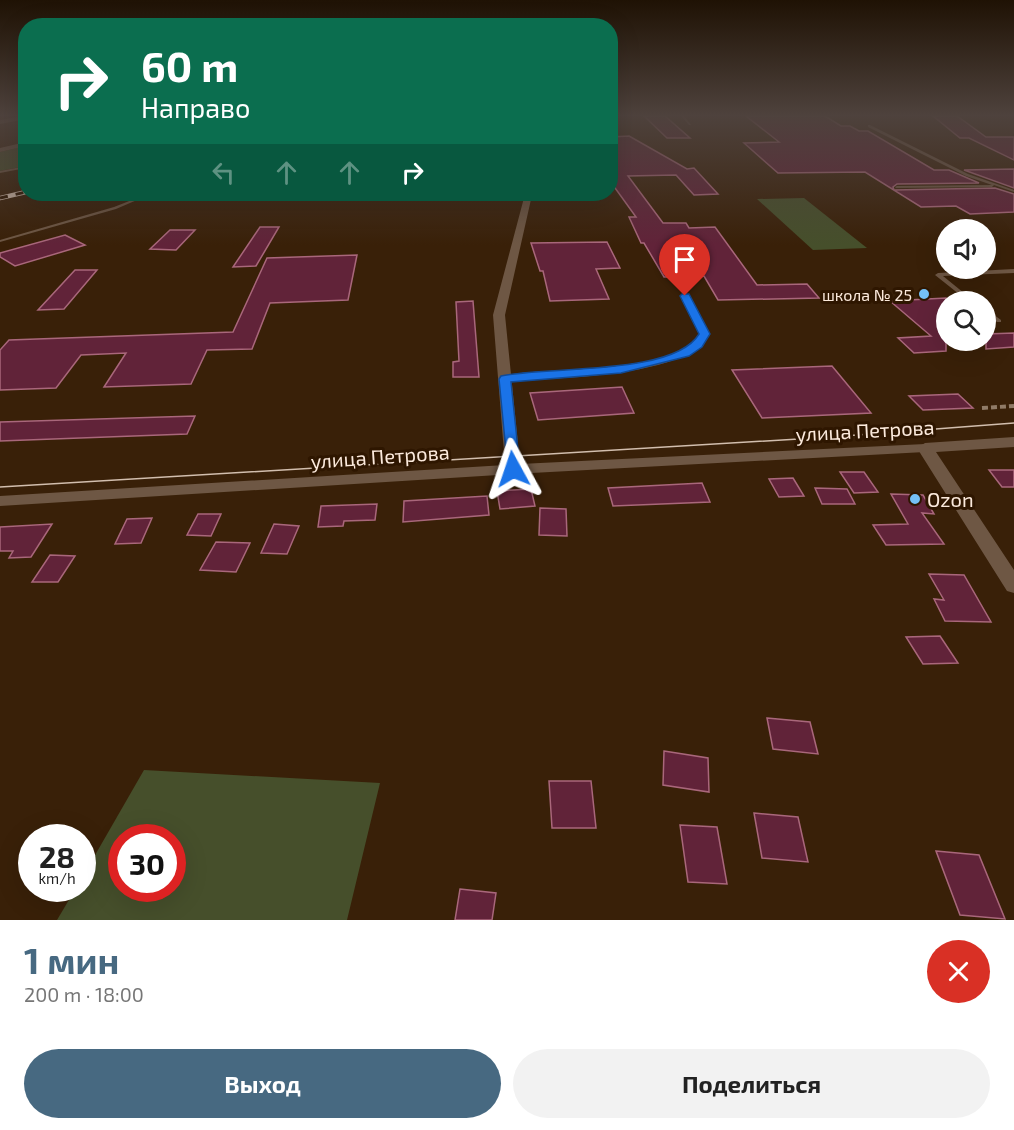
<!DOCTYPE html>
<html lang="ru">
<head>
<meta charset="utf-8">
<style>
	:root { --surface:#fff; --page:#f2f2f2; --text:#222; --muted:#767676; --accent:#476981 }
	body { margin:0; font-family:"Exo 2",sans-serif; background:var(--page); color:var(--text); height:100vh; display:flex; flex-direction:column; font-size:22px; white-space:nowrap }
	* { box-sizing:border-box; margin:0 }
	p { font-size:20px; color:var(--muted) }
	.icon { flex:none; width:33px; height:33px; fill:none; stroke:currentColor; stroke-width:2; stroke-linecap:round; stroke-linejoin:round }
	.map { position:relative; height:920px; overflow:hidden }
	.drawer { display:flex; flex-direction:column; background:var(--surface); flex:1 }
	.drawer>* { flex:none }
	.guide { position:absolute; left:18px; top:18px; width:600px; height:183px; border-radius:24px; box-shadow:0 6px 24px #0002; background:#0b6e4f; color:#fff; overflow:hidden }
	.fabs { position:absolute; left:936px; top:219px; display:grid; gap:12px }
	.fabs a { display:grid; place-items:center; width:60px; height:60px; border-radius:50%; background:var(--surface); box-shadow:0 6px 24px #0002; font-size:30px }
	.speed { position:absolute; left:18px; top:824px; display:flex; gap:12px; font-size:30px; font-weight:700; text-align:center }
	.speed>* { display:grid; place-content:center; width:78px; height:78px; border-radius:50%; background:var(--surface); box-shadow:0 6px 24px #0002; line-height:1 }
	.speed small { font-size:15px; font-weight:400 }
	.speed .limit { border:9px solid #d22; background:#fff; color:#111 }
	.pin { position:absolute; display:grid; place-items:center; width:51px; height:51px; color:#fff; margin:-62px -26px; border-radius:50% 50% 50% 0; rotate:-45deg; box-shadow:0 0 6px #0007 }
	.pin .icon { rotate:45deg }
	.me { position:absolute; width:66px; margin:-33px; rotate:355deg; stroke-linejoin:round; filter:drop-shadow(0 0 4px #0008) }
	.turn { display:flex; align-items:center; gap:21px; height:126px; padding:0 24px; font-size:27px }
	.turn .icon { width:78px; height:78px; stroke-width:2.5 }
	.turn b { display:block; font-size:42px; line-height:51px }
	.lanes { display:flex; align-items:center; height:57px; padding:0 24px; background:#0003; justify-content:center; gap:30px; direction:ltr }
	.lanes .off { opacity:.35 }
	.round { display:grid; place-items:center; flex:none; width:63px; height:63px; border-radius:32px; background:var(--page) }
	.head { display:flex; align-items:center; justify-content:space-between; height:102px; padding:0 24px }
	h1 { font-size:36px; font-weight:700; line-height:45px; color:var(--accent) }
	.action { display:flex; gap:12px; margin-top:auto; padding:12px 24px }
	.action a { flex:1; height:69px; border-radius:36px; background:var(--accent); color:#fff; font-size:24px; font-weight:700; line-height:69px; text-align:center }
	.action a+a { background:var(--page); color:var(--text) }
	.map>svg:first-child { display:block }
	.green { fill:#464f2b; fill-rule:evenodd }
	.building { fill:#612339; stroke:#a9677b; stroke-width:1.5 }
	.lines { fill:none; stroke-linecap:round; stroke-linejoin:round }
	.path { stroke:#907b67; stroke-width:4; stroke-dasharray:6 3; stroke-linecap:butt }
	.service { fill:#6e5744; fill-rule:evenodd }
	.minor { fill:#6e5744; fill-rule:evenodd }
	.tertiary { fill:#6e5744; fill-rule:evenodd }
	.tram { stroke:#d2beae; stroke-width:1.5 }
	.rail-casing { stroke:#d2beae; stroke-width:4.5 }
	.rail { stroke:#2e1600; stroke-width:3; stroke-dasharray:8; stroke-linecap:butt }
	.route { fill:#1a73e8; stroke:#114b97; stroke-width:1.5 }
	.poi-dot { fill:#74c0f6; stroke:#2e1600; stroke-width:2 }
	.labels { text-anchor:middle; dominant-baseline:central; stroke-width:6; stroke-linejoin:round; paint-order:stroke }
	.far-poi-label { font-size:16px; fill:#fceadc; stroke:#2e1600; text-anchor:end }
	.street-label { font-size:20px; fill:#fceadc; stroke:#2e1600 }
	.poi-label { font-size:20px; fill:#fceadc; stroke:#2e1600; text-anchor:start }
</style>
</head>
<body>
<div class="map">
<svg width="1014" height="920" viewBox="0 0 1014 920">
	<rect width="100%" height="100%" fill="#392008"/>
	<!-- green -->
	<g class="green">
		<polygon points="25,146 25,166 0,171 0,152"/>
		<polygon points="804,198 867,248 813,250 757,199"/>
		<path d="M144 770 380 783 347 920H57L76 888H82L83 876ZM122 837H172V888H122Z"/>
	</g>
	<!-- building -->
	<g class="building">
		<polygon points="644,116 665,116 690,138 667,138"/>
		<polygon points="746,116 825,116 841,126 850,126 859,131 868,131 934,170 949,170 979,183 897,184 893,187 894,190 995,188 1014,194 1014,212 970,214 956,206 921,207 865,172 778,173 744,143 779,142"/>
		<polygon points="933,116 957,116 986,137 1014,137 1014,160 969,138 960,138"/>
		<polygon points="629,136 687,169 694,168 718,194 694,195 676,175 628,176 663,223 686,223 689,228 715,227 757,285 807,284 819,298 718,300 704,276 664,277 644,243 641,243 629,217 636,217 610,181 610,137"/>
		<polygon points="1014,169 1014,188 964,170"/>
		<polygon points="260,227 279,227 256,266 233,267"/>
		<polygon points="170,230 195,230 176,250 150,249"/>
		<polygon points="65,235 85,245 15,266 0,257 0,253"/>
		<polygon points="607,242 620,268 596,269 609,299 550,301 543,271 540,271 531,243"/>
		<polygon points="357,255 348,300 270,303 252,349 207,350 191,384 104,387 126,353 81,355 56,388 0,390 0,350 9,340 233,332 267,258"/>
		<polygon points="75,270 97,270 64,309 38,310"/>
		<polygon points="946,298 946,351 914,353 898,338 931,336 890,301"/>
		<polygon points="473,301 479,377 453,377 453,362 459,361 456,302"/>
		<polygon points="1014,333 1014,347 986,349 986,334"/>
		<polygon points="832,366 871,413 762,418 732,370"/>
		<polygon points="622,387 634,413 538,420 530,393"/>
		<polygon points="958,394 973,408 923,410 909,396"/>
		<polygon points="195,416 187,434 0,441 0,422"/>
		<polygon points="989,470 1014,470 1014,487 1002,487"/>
		<polygon points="840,472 864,472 878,492 854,493"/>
		<polygon points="793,478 804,496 779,497 769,479"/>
		<polygon points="702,483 710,502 613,506 608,488"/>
		<polygon points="815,488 847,489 855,504 822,504"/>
		<polygon points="531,489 535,506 500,509 497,491"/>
		<polygon points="891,494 923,495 934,514 922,513 944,544 886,545 873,525 908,524"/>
		<polygon points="487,496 489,515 403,522 404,501"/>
		<polygon points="377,504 375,520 344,521 343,526 318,527 321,506"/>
		<polygon points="540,508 566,509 567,536 539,535"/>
		<polygon points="198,514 221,514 211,536 187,535"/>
		<polygon points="152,518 141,543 115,544 127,519"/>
		<polygon points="52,524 31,557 9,558 13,551 0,551 0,527"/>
		<polygon points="274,524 299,526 287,554 261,553"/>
		<polygon points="216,542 250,543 236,572 200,570"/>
		<polygon points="50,555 75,556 58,582 32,582"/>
		<polygon points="929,574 964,575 991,622 945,621 934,599 944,600"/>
		<polygon points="940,636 958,663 923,664 906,637"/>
		<polygon points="767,718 810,722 818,754 773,749"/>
		<polygon points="664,751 708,758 709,792 663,785"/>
		<polygon points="549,781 591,781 596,828 552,828"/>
		<polygon points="754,813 798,817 808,862 762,858"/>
		<polygon points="680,825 717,827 727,884 688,882"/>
		<polygon points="936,851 979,855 1005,919 960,915"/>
		<polygon points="460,889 496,893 492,920 455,920"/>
	</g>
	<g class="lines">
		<!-- path -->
		<polyline class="path" points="982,408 1014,406"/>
		<!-- service -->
		<g class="service">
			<polygon points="681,116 684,116 691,125 689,125"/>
			<polygon points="868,125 870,125 968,174 1014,190 1014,192 994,185 992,187 896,188 895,187 897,186 992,185 966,176 868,127"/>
			<polygon points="26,166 26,168 0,173 0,171"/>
			<polygon points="147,194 151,194 116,209 0,242 0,240 114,207"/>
			<polygon points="1014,269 1014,273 943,276 975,302 969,302 935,275 938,273"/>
			<path d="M685 294 688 296 708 334C704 341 699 347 693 351 682 358 669 362 658 365 608 378 556 378 505 381L502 379 505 377C557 374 641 376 686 350 693 346 698 340 702 334L682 296Z"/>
			<polygon points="986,309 1001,320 1001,322 997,322 986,313"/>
		</g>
		<!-- minor -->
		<g class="minor">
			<polygon points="22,116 26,116 26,119 0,124 0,120"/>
			<polygon points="26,142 26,146 0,152 0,148"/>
			<polygon points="525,194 532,195 505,315 520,464 925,444 932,448 925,452 513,474 0,506 0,496 505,465 493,315"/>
		</g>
		<!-- tertiary -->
		<polygon class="tertiary" points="1014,437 1014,447 936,452 1014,570 1014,593 1007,591 917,448 925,443"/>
		<!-- tram -->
		<polyline class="tram" points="0,487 831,437 1014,423"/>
		<!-- rail casing -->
		<g class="rail-casing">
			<polyline id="rail" points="0,198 26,192"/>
		</g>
		<!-- rail -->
		<use href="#rail" class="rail"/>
	</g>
	<!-- sky -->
	<linearGradient id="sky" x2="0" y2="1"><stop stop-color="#1f1204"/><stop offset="0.47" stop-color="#4e423d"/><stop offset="1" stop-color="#4e423d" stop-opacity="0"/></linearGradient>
	<rect width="1014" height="245" fill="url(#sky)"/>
	<!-- route -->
	<path class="route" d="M682 294H689L710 334 702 347 689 356 621 373 511 382 520 469 513 473 508 472 499 379 501 376C546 366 674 376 699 334L680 296Z"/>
	<!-- markers -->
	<g class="poi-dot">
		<circle cx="924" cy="294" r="6"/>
		<circle cx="915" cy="499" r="6"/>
	</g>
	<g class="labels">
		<!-- far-poi labels -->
		<g class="far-poi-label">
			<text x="912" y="294">школа № 25</text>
		</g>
		<!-- street labels -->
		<g class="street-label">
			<text transform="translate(865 430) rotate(-3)">улица Петрова</text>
			<text transform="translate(380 456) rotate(-4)">улица Петрова</text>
		</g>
		<!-- poi labels -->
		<g class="poi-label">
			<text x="927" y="499">Ozon</text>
		</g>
	</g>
</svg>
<div class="fabs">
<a><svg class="icon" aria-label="sound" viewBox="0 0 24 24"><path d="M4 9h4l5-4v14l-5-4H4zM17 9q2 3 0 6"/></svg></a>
<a><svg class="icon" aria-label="search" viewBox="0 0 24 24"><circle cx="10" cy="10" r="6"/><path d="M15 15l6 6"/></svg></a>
</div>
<div class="speed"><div>28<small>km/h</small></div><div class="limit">30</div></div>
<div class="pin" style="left:685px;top:296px;background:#d93025"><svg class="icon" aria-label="arrive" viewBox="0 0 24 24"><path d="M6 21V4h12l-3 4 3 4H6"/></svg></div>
<svg class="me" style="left:513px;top:469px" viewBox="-20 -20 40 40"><path d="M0-17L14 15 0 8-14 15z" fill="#1a73e8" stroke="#fff" stroke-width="4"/></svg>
<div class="guide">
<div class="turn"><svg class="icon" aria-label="right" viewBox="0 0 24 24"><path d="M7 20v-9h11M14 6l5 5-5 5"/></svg><div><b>60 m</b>Направо</div></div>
<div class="lanes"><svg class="icon off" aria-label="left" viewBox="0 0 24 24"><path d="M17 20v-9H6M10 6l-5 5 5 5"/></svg><svg class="icon off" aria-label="ahead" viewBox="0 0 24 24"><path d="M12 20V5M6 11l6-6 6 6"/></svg><svg class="icon off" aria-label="ahead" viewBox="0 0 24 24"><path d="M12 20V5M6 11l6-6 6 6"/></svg><svg class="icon" aria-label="right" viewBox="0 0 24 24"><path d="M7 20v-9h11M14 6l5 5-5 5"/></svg></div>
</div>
</div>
<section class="drawer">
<div class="head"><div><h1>1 мин</h1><p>200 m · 18:00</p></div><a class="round" style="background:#d93025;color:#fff"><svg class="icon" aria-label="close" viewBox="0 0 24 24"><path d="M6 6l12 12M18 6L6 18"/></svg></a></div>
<div class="action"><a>Выход</a><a>Поделиться</a></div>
</section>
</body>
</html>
